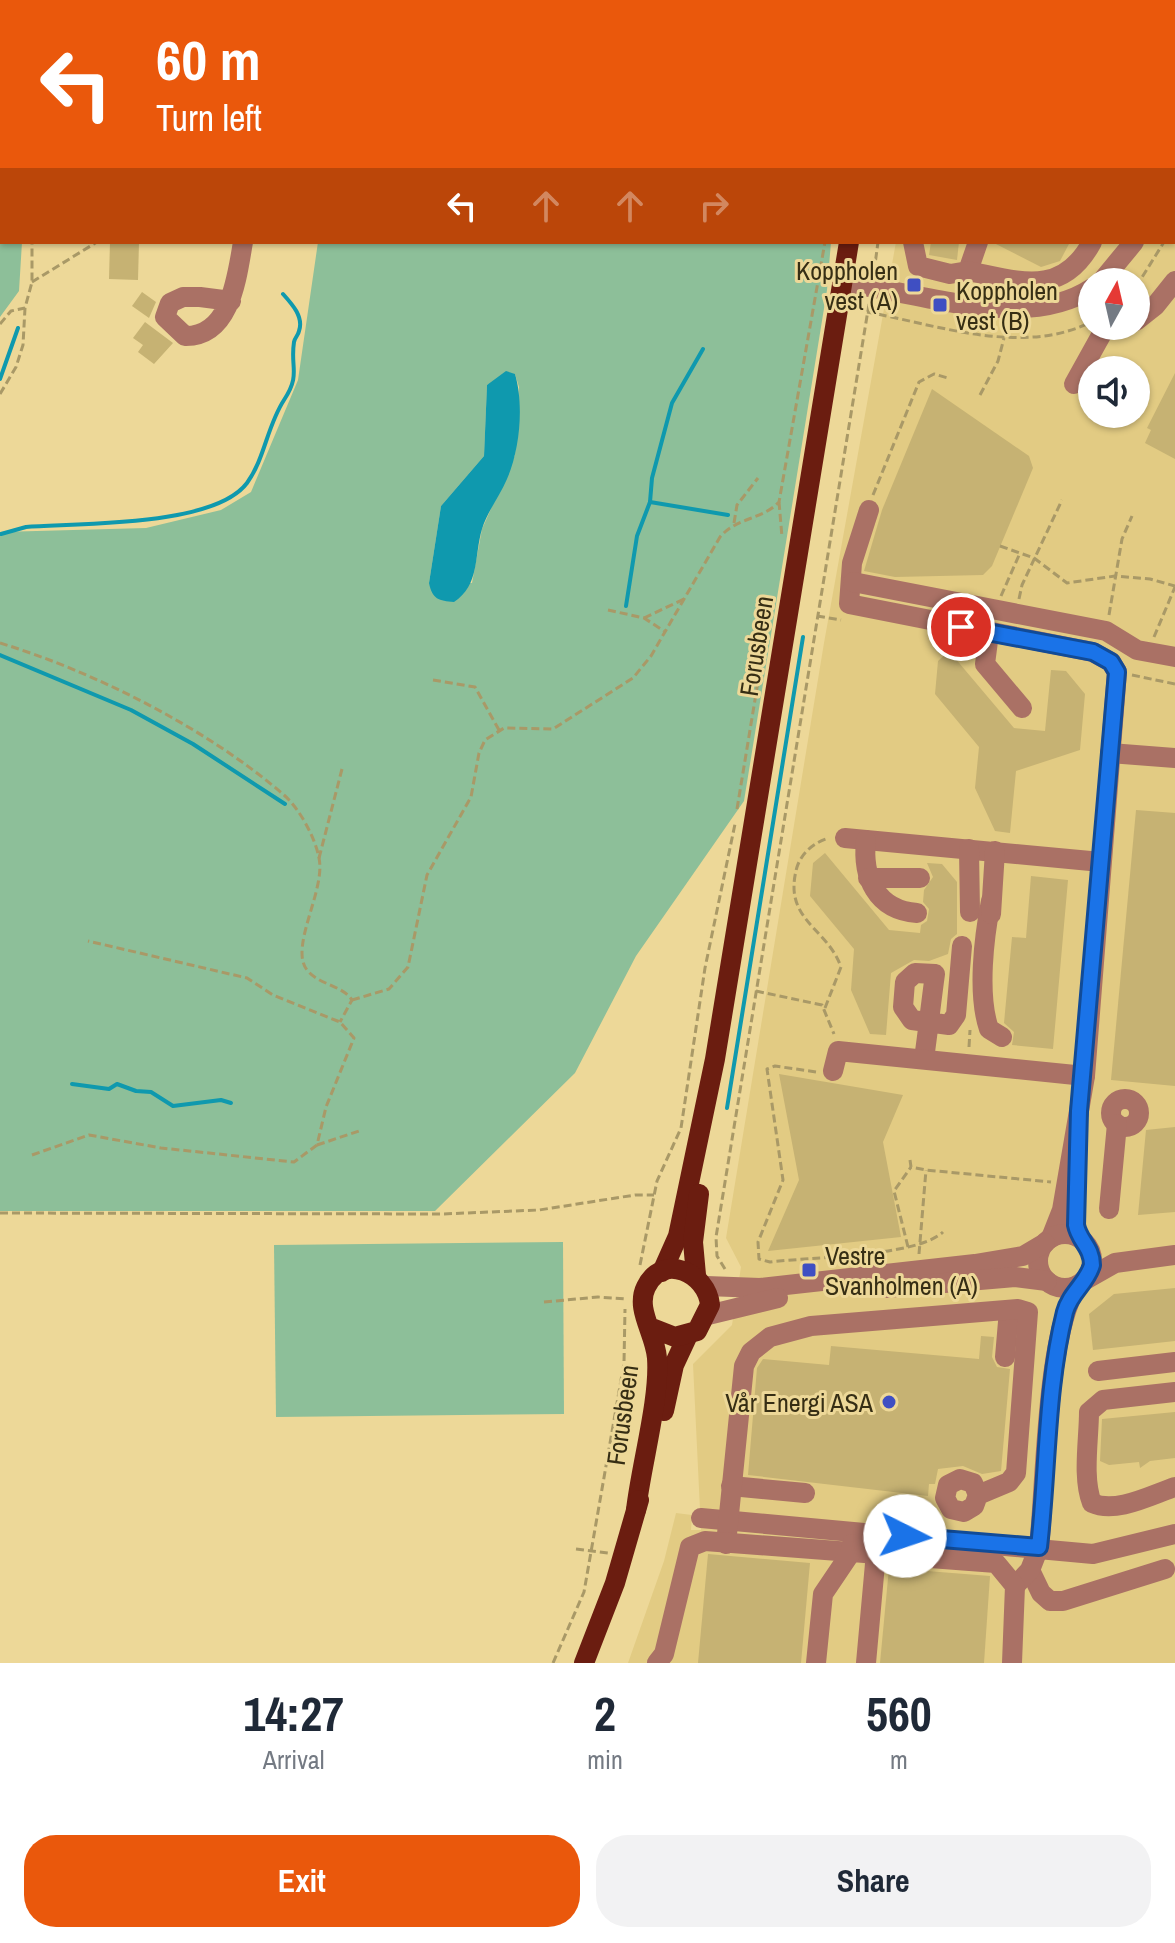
<!DOCTYPE html>
<html lang="en">
<head>
<meta charset="utf-8">
<style>
	:root { --surface:#fff; --page:#f2f2f3; --text:#1f2937; --muted:#747a83; --accent:#ea580c }
	body { margin:0; font-family:"Archivo Narrow",sans-serif; background:var(--page); color:var(--text); height:100vh; display:flex; flex-direction:column; font-size:30px; white-space:nowrap }
	* { box-sizing:border-box; margin:0 }
	p { font-size:26px; color:var(--muted) }
	.icon { flex:none; width:44px; height:44px; fill:none; stroke:currentColor; stroke-width:2; stroke-linecap:round; stroke-linejoin:round }
	.map { position:relative; height:1663px; overflow:hidden }
	.details { display:flex; flex-direction:column; background:var(--surface); flex:1 }
	.details>* { flex:none }
	.top-card { position:absolute; left:0px; top:0px; width:1176px; height:244px; box-shadow:0 2px 6px #0004; background:#ea580c; color:#fff; overflow:hidden }
	.needle { width:52px; rotate:8deg }
	.buttons { position:absolute; left:1078px; top:268px; display:grid; gap:16px }
	.buttons a { display:grid; place-items:center; width:72px; height:72px; border-radius:50%; background:var(--surface); box-shadow:0 2px 6px #0004; font-size:40px }
	.pin { position:absolute; display:grid; place-items:center; width:68px; height:68px; color:#fff; margin:-34px; border:4px solid #fff; border-radius:50%; box-shadow:0 2px 8px #0007 }
	.me { position:absolute; width:88px; margin:-44px; rotate:94deg; stroke-linejoin:round; filter:drop-shadow(0 0 6px #0008) }
	.turn { display:flex; align-items:center; gap:28px; height:168px; padding:0 24px; font-size:36px }
	.turn .icon { width:104px; height:104px; stroke-width:2.5 }
	.turn b { display:block; font-size:56px; line-height:68px }
	.lanes { display:flex; align-items:center; height:76px; padding:0 24px; background:#0003; justify-content:center; gap:40px; direction:ltr }
	.lanes .off { opacity:.35 }
	.eta { display:flex; justify-content:space-evenly; align-items:center; height:136px; text-align:center }
	.eta b { font-size:48px; font-weight:700; line-height:56px }
	.button { display:flex; gap:16px; margin-top:auto; padding:16px 24px }
	.button a { flex:1; height:92px; border-radius:32px; background:var(--accent); color:#fff; font-size:32px; font-weight:700; line-height:92px; text-align:center }
	.button a+a { background:var(--page); color:var(--text) }
	.map>svg:first-child { display:block }
	.built { fill:#e2cb83; fill-rule:evenodd }
	.green { fill:#8dbf99; fill-rule:evenodd }
	.water { fill:#0f99ae }
	.lines { fill:none; stroke-linecap:round; stroke-linejoin:round }
	.stream { stroke:#0f99ae; stroke-width:4 }
	.building { fill:#c6b273 }
	.path { stroke:#a99967; stroke-width:3; stroke-dasharray:8 4; stroke-linecap:butt }
	.minor { stroke:#aa7165; stroke-width:20 }
	.major { stroke:#6b1d10; stroke-width:20 }
	.route-casing { stroke:#114b97; stroke-width:20 }
	.route { stroke:#1a73e8; stroke-width:14 }
	.poi-dot { fill:#3f4fc2; stroke:#edd898; stroke-width:3 }
	.labels { text-anchor:middle; dominant-baseline:central; stroke-width:6; stroke-linejoin:round; paint-order:stroke }
	.poi-label { font-size:26px; fill:#362e14; stroke:#edd898; text-anchor:end }
	.street-label { font-size:26px; fill:#362e14; stroke:#edd898 }
</style>
</head>
<body>
<div class="map">
<svg width="1175" height="1663" viewBox="0 0 1175 1663">
	<rect width="100%" height="100%" fill="#edd898"/>
	<!-- built -->
	<path class="built" d="M938 0H1175V1663H628L664 1561 676 1513 692 1515 691 1530H701L693 1364 732 1325 741 1267 726 1238 824 643 896 242H1174V2ZM1092 282H1136V326H1092ZM1092 370H1136V414H1092Z"/>
	<!-- green -->
	<g class="green">
		<polygon points="464,0 794,0 795,2 474,2"/>
		<polygon points="0,193 2,242 22,242 19,291 0,317"/>
		<path d="M318 242H831L827 290 744 801 636 956 575 1073 435 1211H0V532L146 528 221 510 251 492 298 380ZM515 374 519 387 515 455 482 529 472 583H429L441 506 484 456 487 385Z"/>
		<polygon points="563,1242 564,1414 276,1417 274,1245"/>
	</g>
	<!-- water -->
	<path class="water" d="M506 371 515 374C524 404 520 450 507 479 500 496 487 512 482 529 474 556 480 585 454 602 439 601 432 599 429 583L441 506 484 456 487 385Z"/>
	<g class="lines">
		<!-- stream -->
		<g class="stream">
			<polyline points="488,2 489,0"/>
			<polyline points="0,379 18,328"/>
			<polyline points="650,502 728,515"/>
			<path d="M1 534 26 527C78 523 214 527 247 483 265 458 267 426 284 400 301 374 290 368 294 342 295 337 298 336 299 331 304 317 292 304 283 294"/>
			<polyline points="626,606 637,536 650,502 652,478 672,403 703,349"/>
			<polyline points="0,655 131,710 193,744 285,804"/>
			<polyline points="72,1084 109,1089 117,1084 136,1091 151,1092 173,1106 221,1100 231,1103"/>
			<polyline points="727,1108 803,637"/>
		</g>
	</g>
	<!-- building -->
	<g class="building">
		<polygon points="110,242 139,242 138,280 109,279"/>
		<polygon points="931,242 959,242 957,260 929,255"/>
		<polygon points="992,242 1070,242 1060,261 1041,267"/>
		<polygon points="142,292 156,302 149,318 132,306"/>
		<polygon points="145,322 173,343 154,364 138,352 143,345 133,338"/>
		<polygon points="1175,373 1175,459 1145,443 1151,430 1147,428"/>
		<polygon points="932,389 1029,456 1033,468 992,566 983,575 895,577 864,571 882,510"/>
		<polygon points="949,651 1014,728 1045,731 1051,670 1066,671 1085,694 1080,750 1016,771 1010,833 995,831 975,788 979,747 935,694 938,661"/>
		<polygon points="1136,810 1175,813 1175,1086 1111,1080"/>
		<polygon points="825,853 889,930 920,933 921,925 927,921 929,909 923,902 924,890 933,877 927,863 942,864 957,882 957,934 951,939 948,954 929,961 914,960 891,973 886,1035 870,1034 851,990 854,949 810,896 813,863"/>
		<polygon points="1031,876 1068,880 1053,1049 1012,1045 1014,1032 1004,1023 1012,937 1026,938"/>
		<polygon points="779,1074 903,1095 883,1142 901,1237 768,1251 799,1180"/>
		<polygon points="1175,1127 1175,1212 1138,1215 1146,1130"/>
		<polygon points="1175,1288 1175,1341 1093,1350 1089,1314 1114,1294"/>
		<polygon points="981,1336 994,1337 992,1357 997,1367 1010,1369 1001,1471 982,1474 963,1466 938,1469 935,1484 929,1484 928,1496 748,1475 757,1368 763,1359 829,1365 831,1346 979,1359"/>
		<polygon points="1175,1412 1175,1458 1150,1461 1140,1468 1139,1462 1109,1465 1100,1461 1102,1419"/>
		<polygon points="708,1554 810,1563 801,1663 698,1663"/>
		<polygon points="889,1568 990,1576 984,1663 880,1663"/>
	</g>
	<g class="lines">
		<!-- path -->
		<g class="path">
			<polyline points="664,0 666,2"/>
			<polyline points="155,2 155,0"/>
			<polyline points="350,2 351,0"/>
			<polyline points="779,2 780,0"/>
			<polyline points="917,2 918,0"/>
			<polyline points="1048,2 1049,0"/>
			<polyline points="1174,215 1175,212"/>
			<polyline points="874,272 878,242"/>
			<polyline points="32,282 97,242"/>
			<polyline points="1136,287 1164,242"/>
			<path d="M867 312C937 325 1019 355 1087 324"/>
			<polyline points="0,324 11,311 25,308"/>
			<polyline points="0,394 16,367 23,345 25,308 32,282 32,242"/>
			<polyline points="980,395 998,361 1004,338"/>
			<polyline points="873,495 919,382 934,374 948,378"/>
			<polyline points="779,502 782,537"/>
			<polyline points="734,523 737,505 758,478"/>
			<polyline points="1000,546 1034,558 1067,583 1115,576 1150,579 1175,586"/>
			<polyline points="1001,596 1020,553"/>
			<polyline points="1019,599 1022,585 1062,500"/>
			<polyline points="608,610 644,618 664,631"/>
			<polyline points="1109,615 1122,539 1132,516"/>
			<polyline points="817,616 841,620"/>
			<polyline points="644,618 684,599"/>
			<polyline points="1154,637 1175,587"/>
			<path d="M0 643C95 672 208 729 284 795 299 808 315 837 319 858 326 890 289 947 307 970 319 985 342 985 352 1000L340 1022"/>
			<polyline points="1132,675 1175,684"/>
			<polyline points="433,680 475,687 499,730"/>
			<polyline points="737,809 765,639"/>
			<polyline points="319,858 342,769"/>
			<polyline points="756,991 822,1005 834,1034"/>
			<path d="M352 1000 389 989 408 967 427 875 471 797 479 753 485 740 504 728 553 729 633 678 651 656 720 537C737 517 762 520 779 502L825 242"/>
			<path d="M825 1008 841 967C827 927 782 920 797 867 802 852 815 842 829 838"/>
			<polyline points="969,1047 970,1030"/>
			<path d="M816 1072 775 1066 767 1069 783 1180 758 1242 759 1259 770 1262C809 1257 916 1257 943 1232"/>
			<polyline points="317,1145 362,1130"/>
			<polyline points="32,1155 89,1135 161,1148 294,1162 317,1145 326,1107 354,1038 340,1022 273,995 247,978 88,941"/>
			<polyline points="910,1160 911,1167 926,1170 1051,1182"/>
			<polyline points="0,1213 441,1214 539,1210 635,1195 654,1195"/>
			<polyline points="908,1247 894,1191 911,1167"/>
			<polyline points="919,1254 926,1170"/>
			<polyline points="640,1265 657,1181 681,1128 705,968 735,824"/>
			<polyline points="725,1269 717,1256 716,1237 869,304"/>
			<polyline points="544,1302 598,1297 627,1299"/>
			<polyline points="576,1549 608,1553"/>
			<polyline points="553,1663 584,1592 624,1363 625,1309"/>
		</g>
		<!-- minor -->
		<g class="minor">
			<polyline points="60,0 67,2"/>
			<polyline points="1098,0 1109,2"/>
			<polyline points="1168,0 1168,2"/>
			<polyline points="853,2 855,0"/>
			<polyline points="946,2 947,0"/>
			<polyline points="1080,2 1080,0"/>
			<polyline points="1174,15 1175,15"/>
			<polyline points="1174,128 1175,125"/>
			<polyline points="1174,186 1175,186"/>
			<polyline points="913,242 918,266 950,274 968,271 978,242"/>
			<path d="M968 271C1019 281 1062 298 1092 242"/>
			<polyline points="1101,282 1134,242"/>
			<path d="M842 283C919 291 1024 333 1092 288"/>
			<path d="M231 301 200 297H183L170 303 165 317 185 336C231 337 237 276 243 242"/>
			<polyline points="1136,321 1155,306 1175,281"/>
			<polyline points="1074,384 1104,330 1102,326"/>
			<polyline points="869,510 852,563 849,604 1093,652 1111,662 1117,672 1085,1076 1062,1210 1051,1238"/>
			<polyline points="853,582 1106,631 1137,650 1175,657"/>
			<polyline points="989,633 985,664 1022,708"/>
			<polyline points="1110,753 1175,758"/>
			<polyline points="845,838 1101,862"/>
			<path d="M866 840C862 877 876 910 917 913"/>
			<polyline points="969,849 970,912"/>
			<polyline points="868,878 920,878"/>
			<path d="M991 901C984 937 977 994 989 1029L1002 1037"/>
			<polyline points="991,914 995,851"/>
			<path d="M924 1059C928 1031 931 1003 935 974L915 973 905 982 903 1007 912 1020 949 1025 956 1015 962 946"/>
			<polyline points="833,1071 838,1051 1085,1076"/>
			<circle cx="1125" cy="1113" r="14"/>
			<polyline points="1109,1209 1117,1124"/>
			<circle cx="1065" cy="1261" r="27"/>
			<polyline points="1085,1280 1115,1263 1175,1255"/>
			<polyline points="706,1286 760,1288 975,1264 1023,1256 1045,1243"/>
			<polyline points="886,1288 1015,1277 1047,1281"/>
			<polyline points="708,1315 778,1298"/>
			<polyline points="1005,1357 1009,1310"/>
			<polyline points="1098,1371 1175,1362"/>
			<path d="M1175 1392 1103 1400 1089 1412C1089 1439 1082 1478 1092 1503 1116 1514 1151 1495 1175 1487"/>
			<polyline points="731,1486 805,1493"/>
			<polyline points="701,1518 1093,1554 1175,1534"/>
			<polyline points="726,1544 744,1366 751,1352 770,1337 811,1326 1018,1309 1028,1312 1016,1473 1009,1482 978,1495 974,1506 964,1512 951,1509 945,1498 948,1485 960,1479 973,1483 978,1495"/>
			<polyline points="1030,1570 1041,1593 1050,1601 1063,1601 1165,1569"/>
			<path d="M1015 1586 1030 1570 1039 1547C1046 1483 1046 1333 1078 1285"/>
			<polyline points="657,1663 664,1654 690,1547 705,1541 996,1563 1015,1586 1012,1663"/>
			<polyline points="816,1663 823,1594 850,1554 852,1544"/>
			<polyline points="866,1663 876,1553"/>
		</g>
		<!-- major -->
		<g class="major">
			<polyline points="887,2 888,0"/>
			<polyline points="662,1272 678,1236 715,1059 849,242"/>
			<polyline points="696,1275 693,1242 699,1194"/>
			<polyline points="664,1411 674,1365 688,1335"/>
			<path d="M636 1510C641 1466 660 1399 657 1358 655 1333 635 1309 646 1287 663 1252 707 1273 710 1305L697 1331 675 1337 652 1328"/>
			<polyline points="584,1663 615,1583 639,1500"/>
		</g>
	</g>
	<g class="lines">
		<!-- route casing -->
		<g class="route-casing">
			<path id="route" d="M905 1536 1039 1547C1048 1469 1046 1388 1065 1312 1070 1293 1087 1283 1092 1265 1092 1247 1079 1241 1076 1225L1079 1111 1117 672 1111 662 1093 652 961 627"/>
		</g>
		<!-- route -->
		<use href="#route" class="route"/>
	</g>
	<!-- markers -->
	<g class="poi-dot">
		<rect x="906" y="277" width="16" height="16" rx="4"/>
		<rect x="932" y="297" width="16" height="16" rx="4"/>
		<rect x="801" y="1262" width="16" height="16" rx="4"/>
		<circle cx="889" cy="1402" r="8"/>
	</g>
	<g class="labels">
		<!-- poi labels -->
		<g class="poi-label">
			<text x="898" y="270">Koppholen<tspan x="898" dy="30">vest (A)</tspan></text>
			<text x="956" y="290" text-anchor="start">Koppholen<tspan x="956" dy="30">vest (B)</tspan></text>
			<text x="825" y="1255" text-anchor="start">Vestre<tspan x="825" dy="30">Svanholmen (A)</tspan></text>
			<text x="873" y="1402">Vår Energi ASA</text>
		</g>
		<!-- street labels -->
		<g class="street-label">
			<text transform="translate(756 646) rotate(-81)">Forusbeen</text>
			<text transform="translate(622 1415) rotate(-82)">Forusbeen</text>
		</g>
	</g>
</svg>
<div class="buttons">
<a><svg class="needle" viewBox="-14 -14 28 28"><path d="M0-13l5 13h-10z" fill="#e53935"/><path d="M0 13l5-13h-10z" fill="#747a83"/></svg></a>
<a><svg class="icon" aria-label="sound" viewBox="0 0 24 24"><path d="M4 9h4l5-4v14l-5-4H4zM17 9q2 3 0 6"/></svg></a>
</div>
<div class="pin" style="left:961px;top:627px;background:#d93025"><svg class="icon" aria-label="arrive" viewBox="0 0 24 24"><path d="M6 21V4h12l-3 4 3 4H6"/></svg></div>
<svg class="me" style="left:905px;top:1536px" viewBox="-20 -20 40 40"><circle r="19" fill="#fff"/><path d="M0-13L10 11 0 6-10 11z" fill="#1a73e8"/></svg>
<div class="top-card">
<div class="turn"><svg class="icon" aria-label="left" viewBox="0 0 24 24"><path d="M17 20v-9H6M10 6l-5 5 5 5"/></svg><div><b>60 m</b>Turn left</div></div>
<div class="lanes"><svg class="icon" aria-label="left" viewBox="0 0 24 24"><path d="M17 20v-9H6M10 6l-5 5 5 5"/></svg><svg class="icon off" aria-label="ahead" viewBox="0 0 24 24"><path d="M12 20V5M6 11l6-6 6 6"/></svg><svg class="icon off" aria-label="ahead" viewBox="0 0 24 24"><path d="M12 20V5M6 11l6-6 6 6"/></svg><svg class="icon off" aria-label="right" viewBox="0 0 24 24"><path d="M7 20v-9h11M14 6l5 5-5 5"/></svg></div>
</div>
</div>
<section class="details">
<div class="eta">
<div><b>14:27</b><p>Arrival</p></div>
<div><b>2</b><p>min</p></div>
<div><b>560</b><p>m</p></div>
</div>
<div class="button"><a>Exit</a><a>Share</a></div>
</section>
</body>
</html>
